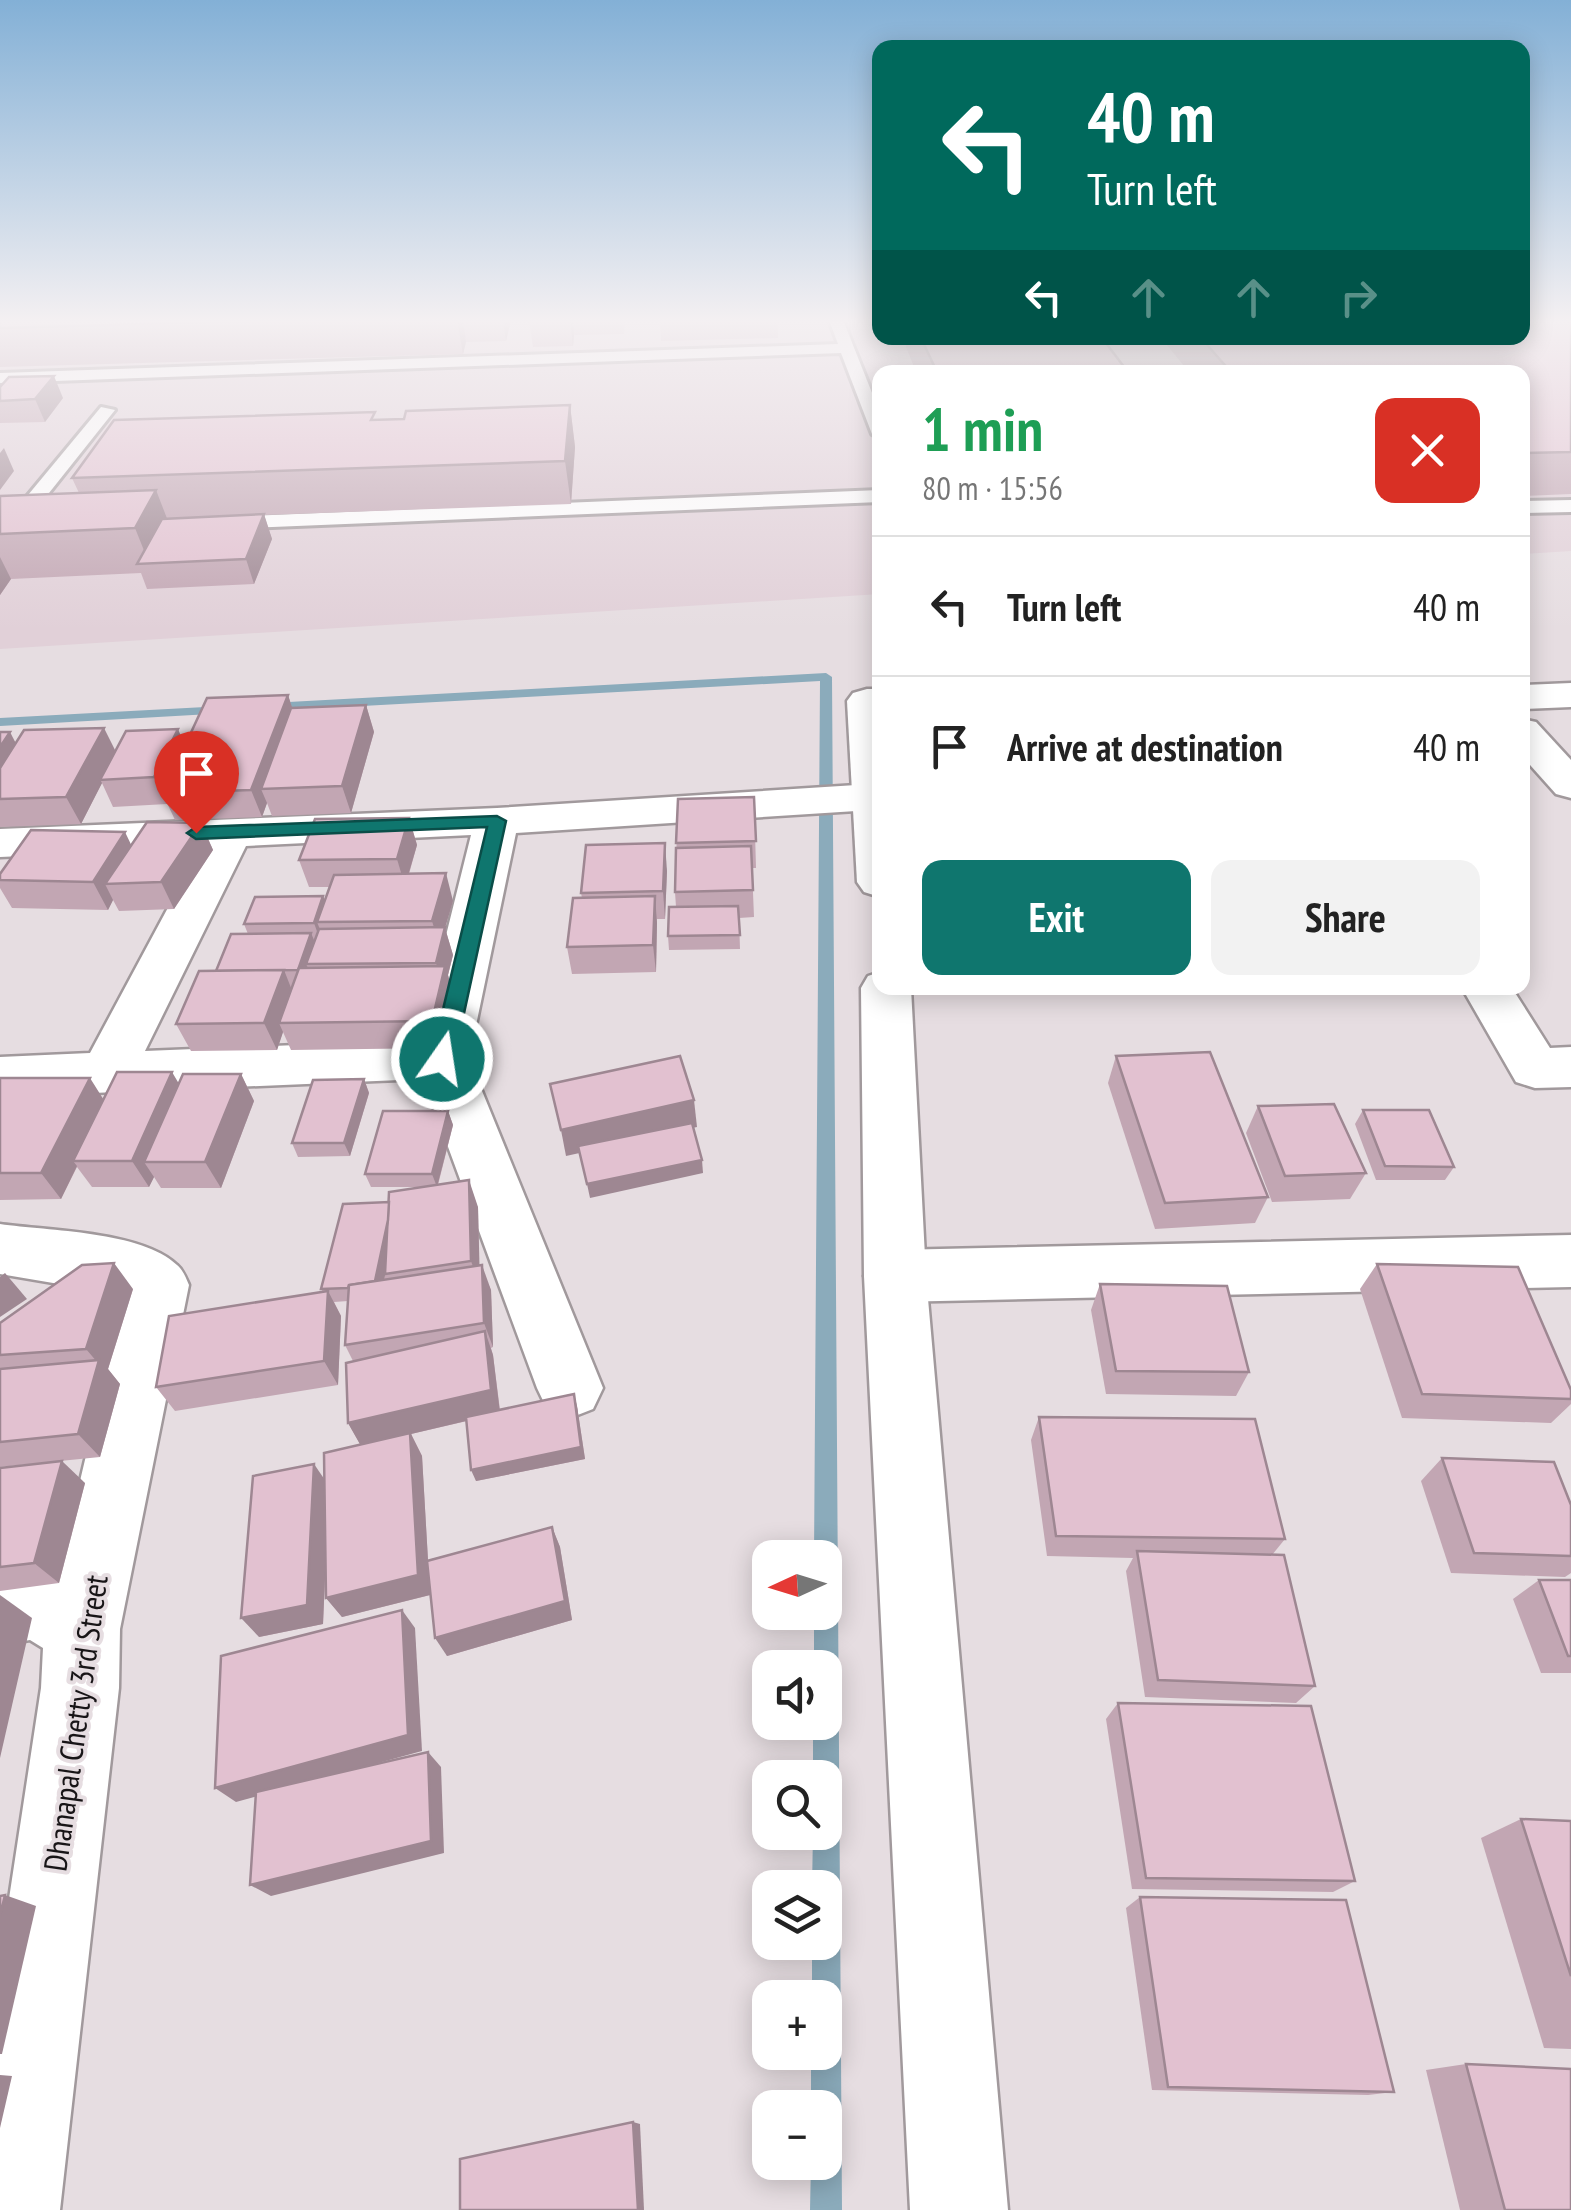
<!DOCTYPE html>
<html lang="en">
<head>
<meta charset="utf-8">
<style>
	:root { --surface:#fff; --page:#f2f2f2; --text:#222; --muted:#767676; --line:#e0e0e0; --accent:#0f766e }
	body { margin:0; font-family:"PT Sans Narrow",sans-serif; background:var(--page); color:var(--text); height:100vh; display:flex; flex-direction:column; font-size:38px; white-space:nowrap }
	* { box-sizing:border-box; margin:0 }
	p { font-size:32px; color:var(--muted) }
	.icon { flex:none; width:55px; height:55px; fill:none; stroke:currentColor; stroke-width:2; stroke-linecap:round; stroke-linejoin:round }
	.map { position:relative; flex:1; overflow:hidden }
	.drawer { position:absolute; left:872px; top:365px; width:658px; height:630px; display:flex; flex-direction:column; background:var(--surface); border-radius:20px; box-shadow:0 5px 25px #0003 }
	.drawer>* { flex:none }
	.guide { position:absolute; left:872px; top:40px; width:658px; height:305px; border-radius:20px; box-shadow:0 5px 25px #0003; background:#00695c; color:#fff; overflow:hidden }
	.needle { width:65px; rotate:266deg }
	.tools { position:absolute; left:752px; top:1540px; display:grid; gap:20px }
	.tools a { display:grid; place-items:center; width:90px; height:90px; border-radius:20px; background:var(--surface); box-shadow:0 5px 25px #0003; font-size:50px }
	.pin { position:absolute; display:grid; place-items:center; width:85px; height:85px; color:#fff; margin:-102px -42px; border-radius:50% 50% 50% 0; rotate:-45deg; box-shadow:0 0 10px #0007 }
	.pin .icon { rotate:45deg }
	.me { position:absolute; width:110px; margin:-55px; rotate:13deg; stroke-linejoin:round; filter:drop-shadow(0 0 8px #0008) }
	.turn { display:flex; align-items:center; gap:35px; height:210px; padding:0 50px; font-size:45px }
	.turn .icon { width:130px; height:130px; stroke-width:2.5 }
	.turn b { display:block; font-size:70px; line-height:85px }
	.lanes { display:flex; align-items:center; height:95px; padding:0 50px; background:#0003; justify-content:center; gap:50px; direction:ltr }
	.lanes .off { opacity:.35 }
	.round { display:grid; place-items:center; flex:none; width:105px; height:105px; border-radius:20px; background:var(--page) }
	.overview { display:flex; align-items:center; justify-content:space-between; height:170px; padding:0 50px }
	h1 { font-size:60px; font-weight:700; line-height:75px; color:#1e9e55 }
	.button { display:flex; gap:20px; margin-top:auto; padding:20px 50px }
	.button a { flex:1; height:115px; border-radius:20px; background:var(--accent); color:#fff; font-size:40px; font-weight:700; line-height:115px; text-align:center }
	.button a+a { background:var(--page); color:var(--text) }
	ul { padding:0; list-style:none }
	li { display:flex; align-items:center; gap:30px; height:140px; padding:0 50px; border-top:2px solid var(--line) }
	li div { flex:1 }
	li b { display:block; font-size:38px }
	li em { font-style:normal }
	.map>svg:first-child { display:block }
	.built { fill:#e1d0d8 }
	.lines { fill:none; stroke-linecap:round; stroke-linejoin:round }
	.stream { fill:#8babbb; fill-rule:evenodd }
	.lane-casing { stroke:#a1999c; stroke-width:6 }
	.street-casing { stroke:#a1999c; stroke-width:5 }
	.secondary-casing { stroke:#a1999c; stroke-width:5 }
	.lane { fill:#fff; fill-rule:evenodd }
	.street { fill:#fff; fill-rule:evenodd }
	.secondary { fill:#fff; fill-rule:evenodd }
	.wall { fill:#c2a6b3 }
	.shaded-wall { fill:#9e8792 }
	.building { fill:#e2c1d0; stroke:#9e8792; stroke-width:2.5 }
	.route { fill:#0f766e; stroke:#0a4d48; stroke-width:2.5 }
	.labels { text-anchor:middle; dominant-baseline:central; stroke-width:8; stroke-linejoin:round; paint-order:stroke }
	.near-street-label { font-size:32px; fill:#181517; stroke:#e6dde1 }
</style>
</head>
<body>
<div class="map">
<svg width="1571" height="2210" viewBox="0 0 1571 2210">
	<rect width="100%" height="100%" fill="#e6dde1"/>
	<!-- built -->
	<polygon class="built" points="0,320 880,320 880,338 1522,338 1571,320 1571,551 1523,554 1522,372 880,372 880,594 0,649"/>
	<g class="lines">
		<!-- stream -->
		<g class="stream">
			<polygon points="826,673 832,677 842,2210 810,2210 811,2162 825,2162 825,2108 811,2108 811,2052 825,2052 825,1998 812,1998 812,1942 825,1942 825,1888 812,1888 813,1832 825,1832 825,1778 813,1778 813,1722 825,1722 825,1668 814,1668 814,1612 825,1612 825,1558 814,1558 820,681 270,711 264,707 270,703"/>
			<polygon points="224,706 230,710 228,713 0,726 0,718"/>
		</g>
		<!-- lane casing -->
		<g class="lane-casing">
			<g id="lane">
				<polygon points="829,320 843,320 880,413 880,439 872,434 841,353 0,383 0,373 838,344"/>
				<polygon points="101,407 115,410 18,532 4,532 4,524"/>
				<polygon points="880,490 880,502 225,529 216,523 225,517"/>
				<polygon points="1571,500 1571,512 1522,513 1522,501"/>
			</g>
		</g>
		<!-- street casing -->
		<g class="street-casing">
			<g id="street">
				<polygon points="1522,719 1536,722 1571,760 1571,798 1556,794 1522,756"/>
				<path d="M872 784 880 786V808L872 810 516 833 469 1059 603 1388 593 1409 570 1418 547 1409 537 1388 423 1079 0 1097V1057L90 1053 200 848 0 857V829L497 808ZM471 835 420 1040 145 1051 246 846Z"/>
				<polygon points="1462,988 1512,988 1550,1048 1571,1047 1571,1087 1535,1088 1516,1082"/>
				<path d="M0 1224C48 1231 142 1231 177 1265 183 1270 186 1278 189 1285L120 1629 119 1688 60 2210H0V1958L41 1688 43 1648 30 1640 0 1645V1571L36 1565 58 1574 124 1295 0 1274Z"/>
				<polygon points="1571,1235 1571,1287 895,1302 873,1294 864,1276 873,1258 895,1250"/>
			</g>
		</g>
		<!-- secondary casing -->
		<g class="secondary-casing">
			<g id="secondary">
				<polygon points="1571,683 1571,707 1522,709 1522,685"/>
				<polygon points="867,689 880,689 880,897 864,892 857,882 847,701 853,693"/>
				<polygon points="880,972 880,988 911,988 926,1276 1008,2210 910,2210 864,1276 861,988 868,976"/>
			</g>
		</g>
		<!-- lane -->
		<use href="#lane" class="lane"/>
		<!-- street -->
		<use href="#street" class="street"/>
		<!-- secondary -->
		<use href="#secondary" class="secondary"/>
	</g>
	<!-- wall -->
	<g class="wall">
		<polygon points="0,320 511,320 506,341 466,342 463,354 0,367"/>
		<polygon points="529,320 625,320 624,334 574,335 573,346 533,347"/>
		<polygon points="660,320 778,320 778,338 661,341"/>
		<polygon points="1571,320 1571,494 1522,496 1522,372 1189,372 1161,338 1522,338"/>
		<polygon points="906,338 1102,338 1128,372 916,372 906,347"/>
		<polygon points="0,387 63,398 45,422 0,423"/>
		<polygon points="570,405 575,447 571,504 264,515 272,539 254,584 147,589 141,573 11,579 0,595 0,496 79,493 72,478 376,420"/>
		<polygon points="288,695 292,708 366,705 374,732 351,813 272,816 267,803 262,817 175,820 167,803 167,804 113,807 102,783 81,824 0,827 0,732 16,743 115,751 185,745"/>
		<polygon points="754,797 756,868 752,868 754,917 739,918 740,949 669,950 668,936 676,907 675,892 678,799"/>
		<polygon points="409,818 417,845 409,874 453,901 445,928 453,955 448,975 453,994 440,1048 291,1050 283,1032 277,1050 191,1051 176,1024 216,971 248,934 244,924 325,900 330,887 309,887 299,860"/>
		<polygon points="201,823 213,850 174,909 119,911 113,900 108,910 12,908 0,888 0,874 131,845"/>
		<polygon points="667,871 665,919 657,919 656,972 572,974 567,947 582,898 581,893"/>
		<polygon points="1116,1056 1268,1197 1255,1223 1155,1229 1108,1083"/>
		<polygon points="241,1074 254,1101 221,1188 161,1188 154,1177 149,1187 92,1187 77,1167 61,1199 0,1200 0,1078 103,1099 179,1083"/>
		<polygon points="364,1079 369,1093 350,1156 298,1157 292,1143"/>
		<polygon points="1258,1106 1366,1173 1350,1199 1272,1202 1246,1133"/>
		<polygon points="1363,1110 1454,1167 1445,1180 1376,1180 1355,1124"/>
		<polygon points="448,1111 453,1125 438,1185 478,1207 479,1265 491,1290 493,1347 491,1348 493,1355 500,1410 577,1406 585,1459 476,1481 467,1421 411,1434 422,1456 428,1560 552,1527 560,1547 572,1620 447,1656 430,1595 342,1617 326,1598 326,1557 323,1624 259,1637 324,1480 360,1444 348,1423 353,1361 345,1345 348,1301 334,1302 341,1316 338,1385 175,1411 156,1387 323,1292 321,1289 389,1202 422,1187 371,1187 365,1174"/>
		<polygon points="1377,1264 1571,1390 1571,1404 1551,1423 1402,1418 1360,1289"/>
		<polygon points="1100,1284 1249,1372 1236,1396 1106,1394 1091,1310"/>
		<polygon points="133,1289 108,1369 120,1384 100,1457 0,1467 0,1323"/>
		<polygon points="1039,1417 1285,1539 1272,1555 1315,1686 1296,1703 1145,1697 1126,1571 1133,1558 1047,1556 1031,1440"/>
		<polygon points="1442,1458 1571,1505 1571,1573 1565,1577 1451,1573 1421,1481"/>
		<polygon points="0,1468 85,1483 59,1583 0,1591"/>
		<polygon points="1539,1580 1571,1580 1571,1673 1541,1673 1513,1599"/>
		<polygon points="1118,1703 1355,1881 1333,1892 1132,1889 1106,1719"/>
		<polygon points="1521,1819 1571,1821 1571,2049 1544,2048 1481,1838"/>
		<polygon points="1140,1897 1394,2092 1368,2095 1152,2090 1126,1908"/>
		<polygon points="1466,2064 1571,2210 1460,2210 1426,2070"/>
	</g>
	<!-- shaded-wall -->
	<g class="shaded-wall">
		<polygon points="457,320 463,320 466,342 463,354"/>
		<polygon points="503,320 511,320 506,341"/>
		<polygon points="570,320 573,320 574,335 573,346"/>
		<polygon points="54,376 63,398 45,422 35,399"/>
		<polygon points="570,405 575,447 571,504 565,461"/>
		<polygon points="4,448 14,471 0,490 0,453"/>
		<polygon points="156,490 173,534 149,563 135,528"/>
		<polygon points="264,514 272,539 254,584 246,559"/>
		<polygon points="0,557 11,579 0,595"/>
		<polygon points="288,695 297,722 261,789 267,803 262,817 251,790"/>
		<polygon points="366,705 374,732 351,813 342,786"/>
		<polygon points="104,728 117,754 100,780 102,783 81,824 66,797"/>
		<polygon points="178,729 189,756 163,793 167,804 154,777"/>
		<polygon points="10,732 24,759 0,798 0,747"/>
		<polygon points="409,818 417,845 405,886 397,859"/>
		<polygon points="201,823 213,850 174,909 161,882"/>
		<polygon points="125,832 138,859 105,884 113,900 108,910 93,882"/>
		<polygon points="665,843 667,871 665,919 663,891"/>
		<polygon points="446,873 453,901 445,928 453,955 448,975 453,994 440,1048 432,1021 441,981 436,963 440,947 432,921"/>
		<polygon points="323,896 329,910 317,922 321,932 319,937 314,923"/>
		<polygon points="655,896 657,923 656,972 653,945"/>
		<polygon points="311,933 317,947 306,964 309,970 298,970"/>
		<polygon points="284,970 295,998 279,1023 283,1032 277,1050 264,1023"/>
		<polygon points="172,1072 188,1099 144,1162 154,1177 149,1187 132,1161"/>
		<polygon points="241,1074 254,1101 221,1188 205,1162"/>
		<polygon points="90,1078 107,1105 73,1161 77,1166 61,1199 41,1173"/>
		<polygon points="364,1079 369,1093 350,1156 344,1143"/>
		<polygon points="694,1100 697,1127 566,1156 561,1130"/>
		<polygon points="448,1111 453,1125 437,1187 432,1174"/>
		<polygon points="702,1160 703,1173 590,1198 587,1184"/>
		<polygon points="469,1180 478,1207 480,1286 471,1261"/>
		<polygon points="392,1202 397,1215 380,1300 374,1287"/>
		<polygon points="114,1263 133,1289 108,1369 120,1384 100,1457 78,1434 98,1363 86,1349"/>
		<polygon points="482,1265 491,1290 493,1347 484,1323"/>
		<polygon points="5,1273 27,1299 0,1317 0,1277"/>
		<polygon points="328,1291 341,1316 338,1385 324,1361"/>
		<polygon points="485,1331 493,1355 500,1413 411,1434 422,1456 430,1595 342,1617 326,1598 361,1446 348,1423"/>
		<polygon points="574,1394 577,1406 585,1459 476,1481 471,1470"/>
		<polygon points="62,1461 85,1483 59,1583 34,1563"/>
		<polygon points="314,1464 329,1486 323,1624 259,1637 241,1618"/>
		<polygon points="552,1527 560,1547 572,1620 447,1656 435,1638"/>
		<polygon points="0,1595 32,1618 0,1758"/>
		<polygon points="402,1610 415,1628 422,1751 236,1802 215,1788"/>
		<polygon points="428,1752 441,1767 444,1853 271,1896 250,1885"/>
		<polygon points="5,1895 36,1906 2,2054 0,2054 0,1916"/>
		<polygon points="0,2075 12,2076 0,2128"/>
		<polygon points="633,2122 640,2124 644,2210 638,2210"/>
	</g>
	<!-- building -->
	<g class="building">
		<polygon points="0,320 283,320 0,328"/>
		<polygon points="1522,320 1571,320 1571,452 1522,453 1522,372 1231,372 1201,338 1522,338"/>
		<polygon points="921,338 1102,338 1128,372 937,372"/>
		<polygon points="54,376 35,399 0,401 0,387 9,377"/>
		<polygon points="570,405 565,461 72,478 114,420 375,412 371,420 404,419 406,411"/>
		<polygon points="156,490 135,528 0,534 0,496"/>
		<polygon points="264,514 246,559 137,564 162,519"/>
		<polygon points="288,695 251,790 163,793 207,698"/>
		<polygon points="366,705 342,786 261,789 291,708"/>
		<polygon points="104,728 66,797 0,799 0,768 24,730"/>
		<polygon points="178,729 154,777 100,780 126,731"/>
		<polygon points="0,732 10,732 0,747"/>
		<polygon points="754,797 756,841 676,843 678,799"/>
		<polygon points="409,818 397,859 299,860 315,819"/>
		<polygon points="147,822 201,823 161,882 105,884"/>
		<polygon points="31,830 125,832 93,882 0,880 0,874"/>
		<polygon points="665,843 663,891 581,893 586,845"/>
		<polygon points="751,846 753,890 675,892 676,848"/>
		<polygon points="446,873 432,921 317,922 334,875"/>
		<polygon points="323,896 314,923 244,924 255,897"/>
		<polygon points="655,896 653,945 567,947 573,898"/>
		<polygon points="738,906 740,935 668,936 669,907"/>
		<polygon points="445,927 436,963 306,964 319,929"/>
		<polygon points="311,933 298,970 216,971 231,934"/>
		<polygon points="445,966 432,1021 279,1023 299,968"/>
		<polygon points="284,970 264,1023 176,1024 199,971"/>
		<polygon points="1210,1052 1268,1197 1165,1203 1116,1056"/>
		<polygon points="680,1056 694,1100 561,1130 550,1084"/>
		<polygon points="117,1072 172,1072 132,1161 73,1161"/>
		<polygon points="183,1074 241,1074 205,1162 144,1162"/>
		<polygon points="0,1078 90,1078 41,1173 0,1173"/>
		<polygon points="364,1079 344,1143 292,1143 313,1080"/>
		<polygon points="1334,1104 1366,1173 1285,1176 1258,1106"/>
		<polygon points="1363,1110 1429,1110 1454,1167 1385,1166"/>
		<polygon points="383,1111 448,1111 432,1174 365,1174"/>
		<polygon points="692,1123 702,1160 587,1184 578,1146"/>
		<polygon points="469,1180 471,1261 385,1274 389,1192"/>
		<polygon points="389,1202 388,1220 375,1281 349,1285 348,1288 321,1289 343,1204"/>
		<polygon points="114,1263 86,1349 0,1355 0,1323 82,1265"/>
		<polygon points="1377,1264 1518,1267 1571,1390 1571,1399 1422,1394"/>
		<polygon points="482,1265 484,1323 345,1345 349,1285"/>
		<polygon points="1100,1284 1227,1286 1249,1372 1116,1371"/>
		<polygon points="328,1291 324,1361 156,1387 169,1316"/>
		<polygon points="485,1331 491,1390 348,1423 346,1363"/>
		<polygon points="99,1360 78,1434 0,1442 0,1369"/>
		<polygon points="574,1394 581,1447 471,1470 466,1417"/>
		<polygon points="1039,1417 1255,1419 1285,1539 1056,1536"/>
		<polygon points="410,1433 418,1575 326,1598 324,1453"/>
		<polygon points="1442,1458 1554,1462 1571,1505 1571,1556 1474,1553"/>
		<polygon points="62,1461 34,1563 0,1567 0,1468"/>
		<polygon points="314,1464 307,1605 241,1618 253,1476"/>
		<polygon points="552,1527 565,1601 435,1638 427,1561"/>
		<polygon points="1137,1551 1284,1555 1315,1686 1158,1680"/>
		<polygon points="1539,1580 1571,1580 1571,1656 1568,1656"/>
		<polygon points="402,1610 408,1735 215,1788 221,1656"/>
		<polygon points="1118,1703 1311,1706 1355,1881 1146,1878"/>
		<polygon points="428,1752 431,1841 250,1885 256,1792"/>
		<polygon points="1521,1819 1571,1821 1571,1976"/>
		<polygon points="5,1895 0,1916 0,1896"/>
		<polygon points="1140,1897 1346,1900 1394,2092 1168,2087"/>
		<polygon points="1466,2064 1571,2069 1571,2210 1505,2210"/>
		<polygon points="633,2122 638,2210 460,2210 460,2159"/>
	</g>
	<!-- sky -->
	<linearGradient id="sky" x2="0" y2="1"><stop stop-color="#83b0d6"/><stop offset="0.51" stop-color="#f4f0f2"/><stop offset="1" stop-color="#f4f0f2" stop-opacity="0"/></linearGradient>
	<rect width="1571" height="630" fill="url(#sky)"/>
	<!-- route -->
	<polygon class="route" points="497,816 506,821 454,1059 442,1067 431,1059 487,827 196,839 187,833 196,827"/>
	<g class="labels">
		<!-- near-street labels -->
		<g class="near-street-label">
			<text transform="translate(75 1723) rotate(-82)">Dhanapal Chetty 3rd Street</text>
		</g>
	</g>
</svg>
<div class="tools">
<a><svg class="needle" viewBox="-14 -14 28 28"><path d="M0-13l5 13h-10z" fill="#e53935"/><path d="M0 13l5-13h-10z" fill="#767676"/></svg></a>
<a><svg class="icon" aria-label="sound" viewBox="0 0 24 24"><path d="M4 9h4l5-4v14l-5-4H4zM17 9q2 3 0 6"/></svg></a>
<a><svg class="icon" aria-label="search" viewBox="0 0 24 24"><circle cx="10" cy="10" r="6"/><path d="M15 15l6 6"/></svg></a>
<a><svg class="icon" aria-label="layers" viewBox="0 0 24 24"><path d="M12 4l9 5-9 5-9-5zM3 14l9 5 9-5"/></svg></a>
<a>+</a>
<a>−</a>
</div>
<div class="pin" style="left:196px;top:833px;background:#d93025"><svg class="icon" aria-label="arrive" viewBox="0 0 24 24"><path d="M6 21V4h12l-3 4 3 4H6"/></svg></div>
<svg class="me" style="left:442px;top:1059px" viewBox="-20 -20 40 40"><circle r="17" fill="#0f766e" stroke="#fff" stroke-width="3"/><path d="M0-11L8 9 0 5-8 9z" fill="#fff"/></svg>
<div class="guide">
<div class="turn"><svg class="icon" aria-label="left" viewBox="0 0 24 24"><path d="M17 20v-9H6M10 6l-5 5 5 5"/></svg><div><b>40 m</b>Turn left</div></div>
<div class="lanes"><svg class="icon" aria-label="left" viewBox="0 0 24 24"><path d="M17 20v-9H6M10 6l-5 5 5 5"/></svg><svg class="icon off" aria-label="ahead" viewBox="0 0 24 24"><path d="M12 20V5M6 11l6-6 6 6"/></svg><svg class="icon off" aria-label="ahead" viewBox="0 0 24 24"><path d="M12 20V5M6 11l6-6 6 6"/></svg><svg class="icon off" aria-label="right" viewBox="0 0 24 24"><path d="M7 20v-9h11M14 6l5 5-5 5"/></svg></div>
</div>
<section class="drawer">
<div class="overview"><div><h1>1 min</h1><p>80 m · 15:56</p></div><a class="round" style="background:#d93025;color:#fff"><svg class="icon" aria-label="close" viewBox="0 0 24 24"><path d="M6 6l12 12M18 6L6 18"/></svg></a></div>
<ul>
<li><svg class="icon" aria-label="left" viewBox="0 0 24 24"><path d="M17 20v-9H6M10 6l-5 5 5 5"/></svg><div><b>Turn left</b></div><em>40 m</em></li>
<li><svg class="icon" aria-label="arrive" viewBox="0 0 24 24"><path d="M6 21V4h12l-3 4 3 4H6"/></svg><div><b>Arrive at destination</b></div><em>40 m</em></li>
</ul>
<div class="button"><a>Exit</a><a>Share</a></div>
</section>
</div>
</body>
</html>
